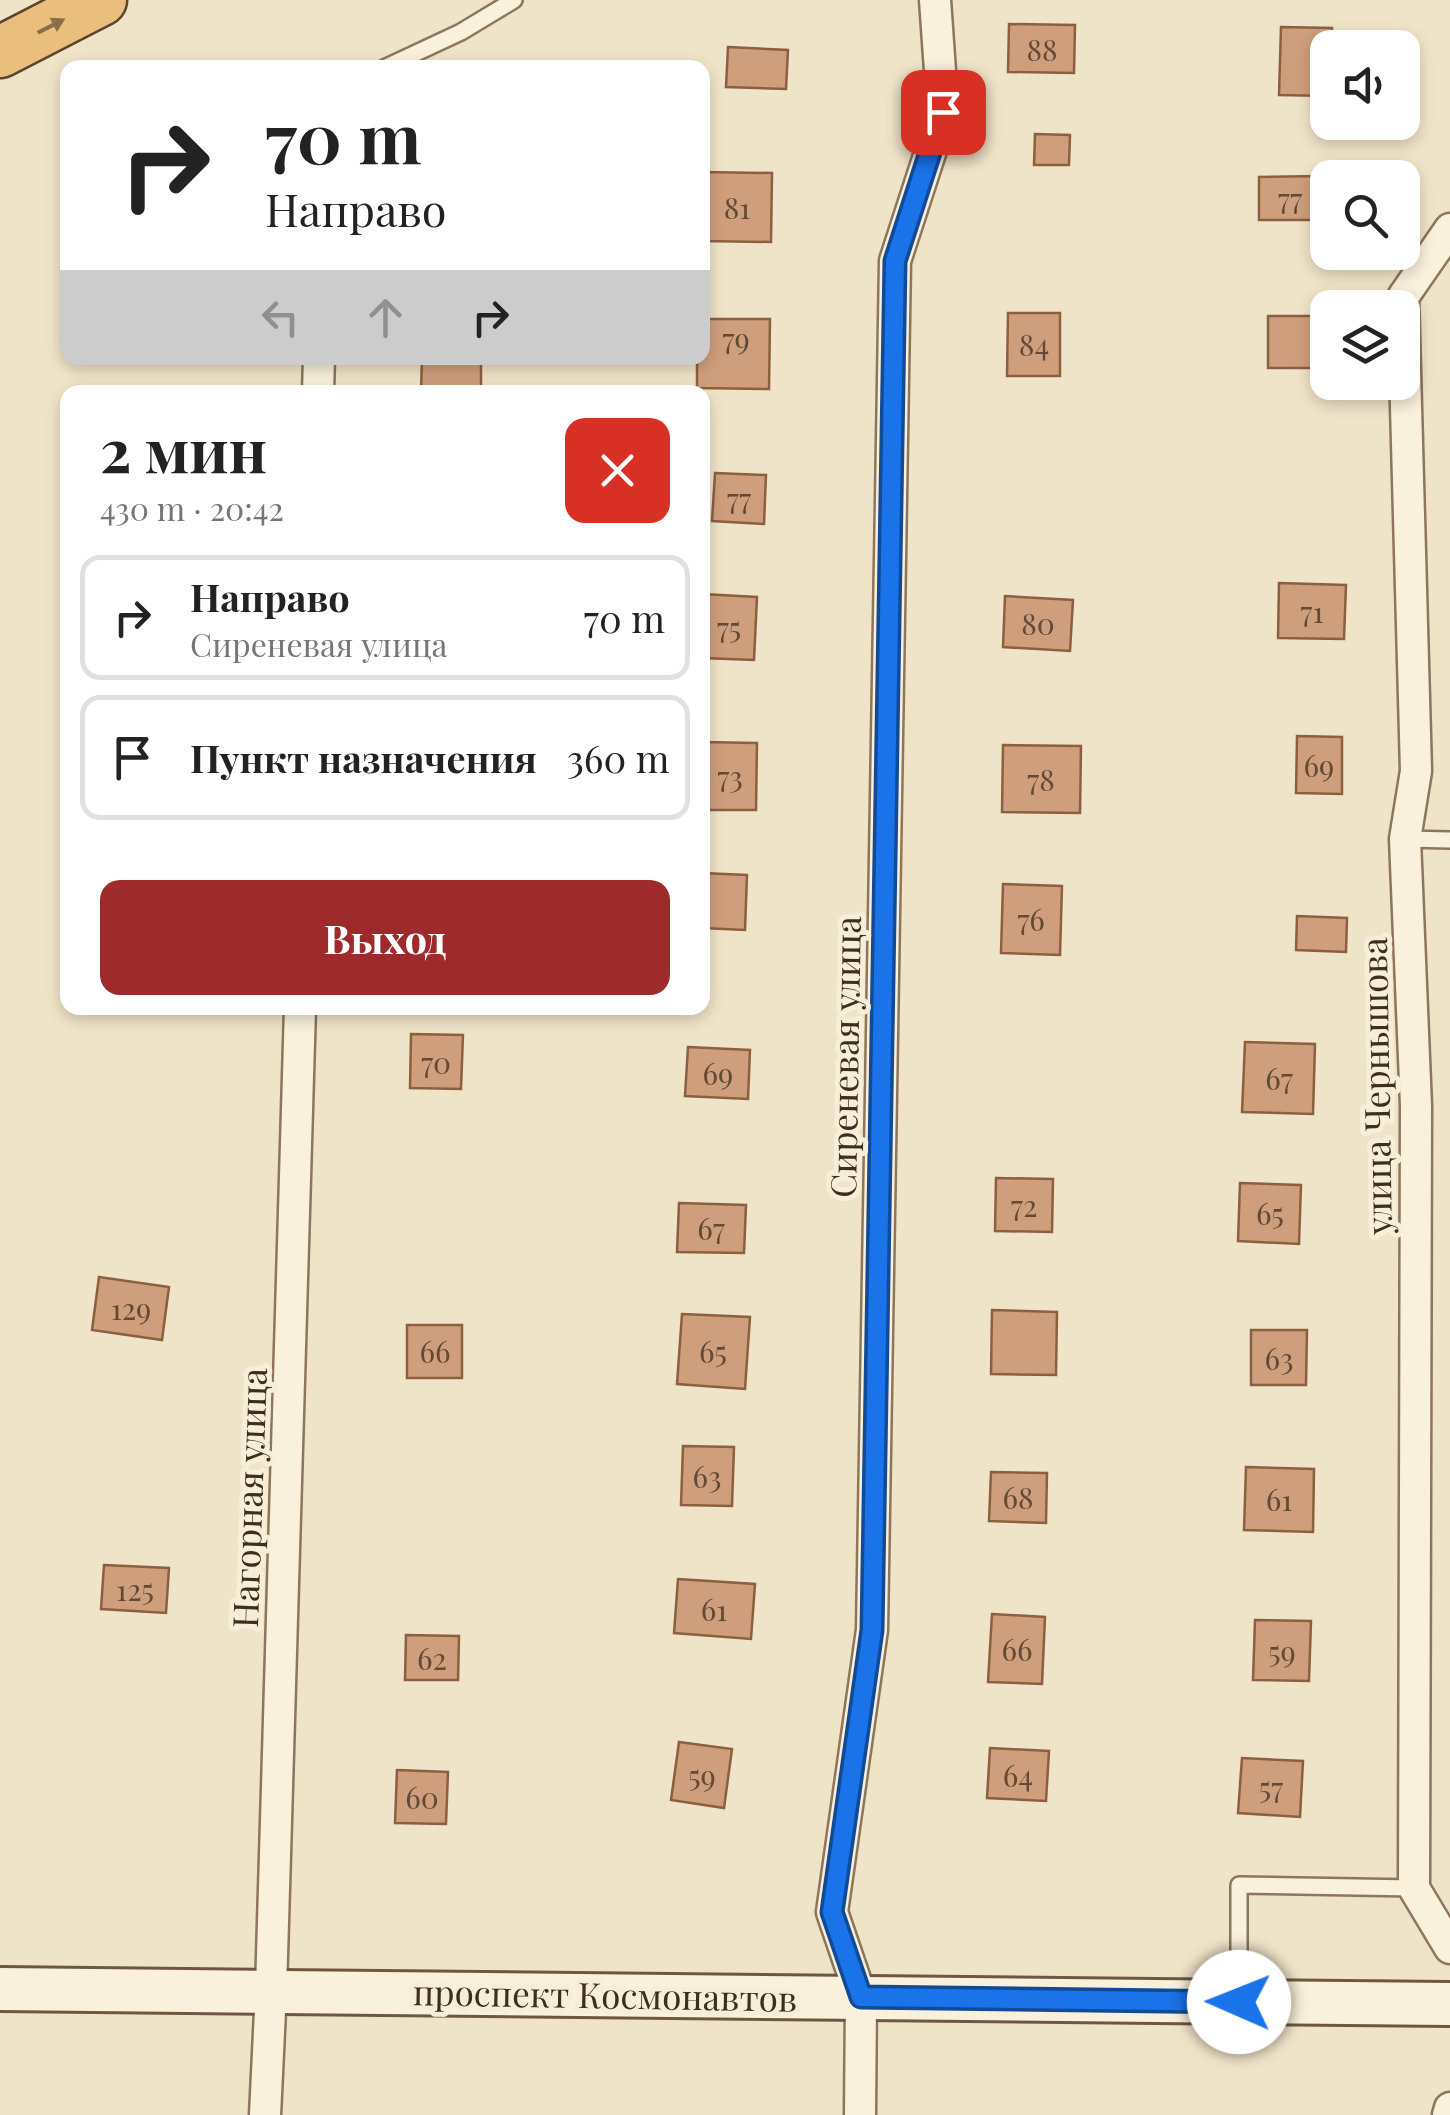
<!DOCTYPE html>
<html lang="ru">
<head>
<meta charset="utf-8">
<style>
	:root { --surface:#fff; --page:#f2f2f2; --text:#222; --muted:#767676; --line:#e0e0e0; --accent:#9e2a2b }
	body { margin:0; font-family:"Playfair Display",serif; background:var(--page); color:var(--text); height:100vh; display:flex; flex-direction:column; font-size:38px; white-space:nowrap }
	* { box-sizing:border-box; margin:0 }
	p { font-size:32px; color:var(--muted) }
	.icon { flex:none; width:55px; height:55px; fill:none; stroke:currentColor; stroke-width:2; stroke-linecap:round; stroke-linejoin:round }
	.map { position:relative; flex:1; overflow:hidden }
	.sheet { position:absolute; left:60px; top:385px; width:650px; height:630px; display:flex; flex-direction:column; background:var(--surface); border-radius:20px; box-shadow:0 5px 15px #0003 }
	.sheet>* { flex:none }
	.top-card { position:absolute; left:60px; top:60px; width:650px; height:305px; border-radius:20px; box-shadow:0 5px 15px #0003; background:#fff; color:var(--text); overflow:hidden }
	.fabs { position:absolute; left:1310px; top:30px; display:grid; gap:20px }
	.fabs a { display:grid; place-items:center; width:110px; height:110px; border-radius:20px; background:var(--surface); box-shadow:0 5px 15px #0003; font-size:50px }
	.pin { position:absolute; display:grid; place-items:center; width:85px; height:85px; color:#fff; margin:-42px; border-radius:20px; box-shadow:0 5px 15px #0006 }
	.me { position:absolute; width:110px; margin:-55px; rotate:271deg; stroke-linejoin:round; filter:drop-shadow(0 0 8px #0008) }
	.turn { display:flex; align-items:center; gap:35px; height:210px; padding:0 40px; font-size:45px }
	.turn .icon { width:130px; height:130px; stroke-width:2.5 }
	.turn b { display:block; font-size:70px; line-height:85px }
	.lanes { display:flex; align-items:center; height:95px; padding:0 40px; background:#0003; justify-content:center; gap:50px; direction:ltr }
	.lanes .off { opacity:.35 }
	.round { display:grid; place-items:center; flex:none; width:105px; height:105px; border-radius:20px; background:var(--page) }
	.overview { display:flex; align-items:center; justify-content:space-between; height:170px; padding:0 40px }
	h1 { font-size:60px; font-weight:700; line-height:75px }
	.action { display:flex; gap:20px; margin-top:auto; padding:20px 40px }
	.action a { flex:1; height:115px; border-radius:20px; background:var(--accent); color:#fff; font-size:40px; font-weight:700; line-height:115px; text-align:center }
	ul { padding:0; list-style:none }
	li { display:flex; align-items:center; gap:30px; height:125px; margin:0 20px 15px; padding:0 20px; border:5px solid var(--line); border-radius:20px }
	li div { flex:1 }
	li b { display:block; font-size:38px }
	li em { font-style:normal }
	.map>svg:first-child { display:block }
	.building { fill:#cf9f7d; stroke:#8d5f41; stroke-width:2.5 }
	.lines { fill:none; stroke-linecap:round; stroke-linejoin:round }
	.service-casing { stroke:#8d765c; stroke-width:20 }
	.minor-casing { stroke:#8d765c; stroke-width:35 }
	.secondary-casing { stroke:#6f573f; stroke-width:48 }
	.trunk-casing { stroke:#5b4430; stroke-width:55 }
	.service { stroke:#faf1dc; stroke-width:15 }
	.minor { stroke:#faf1dc; stroke-width:30 }
	.secondary { stroke:#faf1dc; stroke-width:42 }
	.trunk { stroke:#eabe7c; stroke-width:50 }
	.oneway { fill:#8b6f49 }
	.route-casing { stroke:#114b97; stroke-width:25 }
	.route { stroke:#1a73e8; stroke-width:18 }
	.labels { text-anchor:middle; dominant-baseline:central; stroke-width:10; stroke-linejoin:round; paint-order:stroke }
	.number-label { font-size:30px; fill:#624a37 }
	.street-label { font-size:35px; fill:#3d2e20; stroke:#f7eed8 }
</style>
</head>
<body>
<div class="map">
<svg width="1450" height="2115" viewBox="0 0 1450 2115">
	<rect width="100%" height="100%" fill="#f0e4c8"/>
	<!-- building -->
	<g class="building">
		<polygon points="1009,24 1075,25 1074,73 1008,72"/>
		<polygon points="1281,27 1332,28 1332,48 1328,48 1328,96 1279,95"/>
		<polygon points="728,47 788,50 786,89 726,87"/>
		<polygon points="1035,134 1070,135 1069,165 1034,165"/>
		<polygon points="702,172 772,173 771,242 702,241"/>
		<polygon points="1321,176 1322,220 1259,220 1259,177"/>
		<polygon points="1008,313 1060,313 1060,376 1007,376"/>
		<rect x="1268" y="316" width="60" height="52"/>
		<polygon points="702,319 770,319 769,389 697,388 697,358 702,358"/>
		<polygon points="422,358 481,358 481,392 421,392"/>
		<polygon points="715,473 766,475 764,524 712,521"/>
		<polygon points="1279,583 1346,585 1344,639 1278,638"/>
		<polygon points="702,594 757,597 754,660 702,658"/>
		<polygon points="1005,596 1073,600 1070,651 1003,647"/>
		<polygon points="1297,736 1342,737 1342,794 1296,793"/>
		<polygon points="702,742 757,743 756,810 702,810"/>
		<polygon points="1003,745 1081,746 1080,813 1002,812"/>
		<polygon points="702,873 747,875 745,930 702,928"/>
		<polygon points="1003,884 1062,886 1060,955 1001,953"/>
		<polygon points="1297,916 1347,918 1346,952 1296,950"/>
		<polygon points="411,1034 463,1035 461,1089 410,1088"/>
		<polygon points="1245,1042 1315,1044 1313,1114 1242,1112"/>
		<polygon points="688,1047 750,1050 748,1099 685,1096"/>
		<polygon points="996,1178 1053,1179 1052,1232 995,1231"/>
		<polygon points="1240,1183 1301,1185 1299,1244 1238,1241"/>
		<polygon points="679,1203 746,1205 744,1253 677,1252"/>
		<polygon points="99,1277 169,1287 162,1340 92,1330"/>
		<polygon points="992,1310 1057,1312 1056,1375 991,1374"/>
		<polygon points="682,1314 750,1317 745,1389 677,1384"/>
		<rect x="407" y="1325" width="55" height="53"/>
		<polygon points="1251,1330 1307,1330 1306,1385 1251,1385"/>
		<polygon points="683,1446 734,1447 732,1506 681,1505"/>
		<polygon points="1246,1467 1314,1469 1313,1532 1244,1530"/>
		<polygon points="991,1472 1047,1473 1046,1523 989,1521"/>
		<polygon points="104,1565 169,1568 166,1613 101,1609"/>
		<polygon points="678,1579 755,1584 751,1639 674,1633"/>
		<polygon points="992,1614 1045,1617 1042,1684 988,1682"/>
		<polygon points="1255,1620 1311,1621 1309,1681 1253,1680"/>
		<polygon points="406,1635 459,1636 458,1680 405,1680"/>
		<polygon points="679,1742 732,1749 724,1808 671,1800"/>
		<polygon points="990,1748 1049,1751 1046,1801 987,1798"/>
		<polygon points="1242,1758 1303,1761 1300,1817 1238,1813"/>
		<polygon points="397,1770 448,1772 446,1824 395,1823"/>
	</g>
	<g class="lines">
		<!-- service casing -->
		<g class="service-casing">
			<g id="service">
				<polyline points="384,68 461,32 514,0"/>
				<polyline points="1405,839 1450,840"/>
				<polyline points="1239,1997 1239,1885 1414,1888"/>
			</g>
		</g>
		<!-- minor casing -->
		<g class="minor-casing">
			<g id="minor">
				<polyline points="1450,229 1403,297 1416,771 1405,839 1416,1106 1414,1888 1450,1948"/>
				<polyline points="318,392 319,358"/>
				<polyline points="265,2115 271,1990 300,1008"/>
				<polyline points="860,2115 861,1997 832,1912 872,1630 895,261 943,113 935,0"/>
				<polyline points="1448,2115 1450,2108"/>
			</g>
		</g>
		<!-- secondary casing -->
		<g class="secondary-casing">
			<polyline id="secondary" points="0,1989 1450,2004"/>
		</g>
		<!-- trunk casing -->
		<g class="trunk-casing">
			<polyline id="trunk" points="0,52 101,0"/>
		</g>
		<!-- service -->
		<use href="#service" class="service"/>
		<!-- minor -->
		<use href="#minor" class="minor"/>
		<!-- secondary -->
		<use href="#secondary" class="secondary"/>
		<!-- trunk -->
		<use href="#trunk" class="trunk"/>
	</g>
	<!-- one-way arrows -->
	<defs><path id="oneway-solid" d="M-6-.8H1V-3.2L6.5 0L1 3.2V.8H-6Z" transform="scale(2.5)"/></defs>
	<use class="oneway" href="#oneway-solid" transform="translate(51 26) rotate(-27)"/>
	<g class="lines">
		<!-- route casing -->
		<g class="route-casing">
			<polyline id="route" points="943,112 895,261 872,1630 832,1912 861,1997 1239,2002"/>
		</g>
		<!-- route -->
		<use href="#route" class="route"/>
	</g>
	<g class="labels">
		<!-- number labels -->
		<g class="number-label">
			<text x="1042" y="49">88</text>
			<text x="1290" y="198">77</text>
			<text x="737" y="207">81</text>
			<text x="736" y="338">79</text>
			<text x="1034" y="344">84</text>
			<text x="739" y="498">77</text>
			<text x="1312" y="611">71</text>
			<text x="1038" y="623">80</text>
			<text x="729" y="627">75</text>
			<text x="1319" y="765">69</text>
			<text x="730" y="776">73</text>
			<text x="1041" y="779">78</text>
			<text x="1031" y="919">76</text>
			<text x="436" y="1062">70</text>
			<text x="718" y="1073">69</text>
			<text x="1279" y="1078">67</text>
			<text x="1024" y="1205">72</text>
			<text x="1270" y="1213">65</text>
			<text x="711" y="1228">67</text>
			<text x="131" y="1308">129</text>
			<text x="435" y="1351">66</text>
			<text x="713" y="1351">65</text>
			<text x="1279" y="1358">63</text>
			<text x="707" y="1476">63</text>
			<text x="1018" y="1497">68</text>
			<text x="1279" y="1499">61</text>
			<text x="135" y="1589">125</text>
			<text x="714" y="1609">61</text>
			<text x="1017" y="1649">66</text>
			<text x="1282" y="1651">59</text>
			<text x="432" y="1658">62</text>
			<text x="702" y="1775">59</text>
			<text x="1018" y="1775">64</text>
			<text x="1271" y="1787">57</text>
			<text x="422" y="1797">60</text>
		</g>
		<!-- street labels -->
		<g class="street-label">
			<text transform="translate(844 1057) rotate(-89)">Сиреневая улица</text>
			<text transform="translate(1375 1086) rotate(-91)">улица Чернышова</text>
			<text transform="translate(248 1498) rotate(-88)">Нагорная улица</text>
			<text transform="translate(605 1994) rotate(1)">проспект Космонавтов</text>
		</g>
	</g>
</svg>
<div class="fabs">
<a><svg class="icon" aria-label="sound" viewBox="0 0 24 24"><path d="M4 9h4l5-4v14l-5-4H4zM17 9q2 3 0 6"/></svg></a>
<a><svg class="icon" aria-label="search" viewBox="0 0 24 24"><circle cx="10" cy="10" r="6"/><path d="M15 15l6 6"/></svg></a>
<a><svg class="icon" aria-label="layers" viewBox="0 0 24 24"><path d="M12 4l9 5-9 5-9-5zM3 14l9 5 9-5"/></svg></a>
</div>
<div class="pin" style="left:943px;top:112px;background:#d93025"><svg class="icon" aria-label="arrive" viewBox="0 0 24 24"><path d="M6 21V4h12l-3 4 3 4H6"/></svg></div>
<svg class="me" style="left:1239px;top:2002px" viewBox="-20 -20 40 40"><circle r="19" fill="#fff"/><path d="M0-13L10 11 0 6-10 11z" fill="#1a73e8"/></svg>
<div class="top-card">
<div class="turn"><svg class="icon" aria-label="right" viewBox="0 0 24 24"><path d="M7 20v-9h11M14 6l5 5-5 5"/></svg><div><b>70 m</b>Направо</div></div>
<div class="lanes"><svg class="icon off" aria-label="left" viewBox="0 0 24 24"><path d="M17 20v-9H6M10 6l-5 5 5 5"/></svg><svg class="icon off" aria-label="ahead" viewBox="0 0 24 24"><path d="M12 20V5M6 11l6-6 6 6"/></svg><svg class="icon" aria-label="right" viewBox="0 0 24 24"><path d="M7 20v-9h11M14 6l5 5-5 5"/></svg></div>
</div>
<section class="sheet">
<div class="overview"><div><h1>2 мин</h1><p>430 m · 20:42</p></div><a class="round" style="background:#d93025;color:#fff"><svg class="icon" aria-label="close" viewBox="0 0 24 24"><path d="M6 6l12 12M18 6L6 18"/></svg></a></div>
<ul>
<li><svg class="icon" aria-label="right" viewBox="0 0 24 24"><path d="M7 20v-9h11M14 6l5 5-5 5"/></svg><div><b>Направо</b><p>Сиреневая улица</p></div><em>70 m</em></li>
<li><svg class="icon" aria-label="arrive" viewBox="0 0 24 24"><path d="M6 21V4h12l-3 4 3 4H6"/></svg><div><b>Пункт назначения</b></div><em>360 m</em></li>
</ul>
<div class="action"><a>Выход</a></div>
</section>
</div>
</body>
</html>
